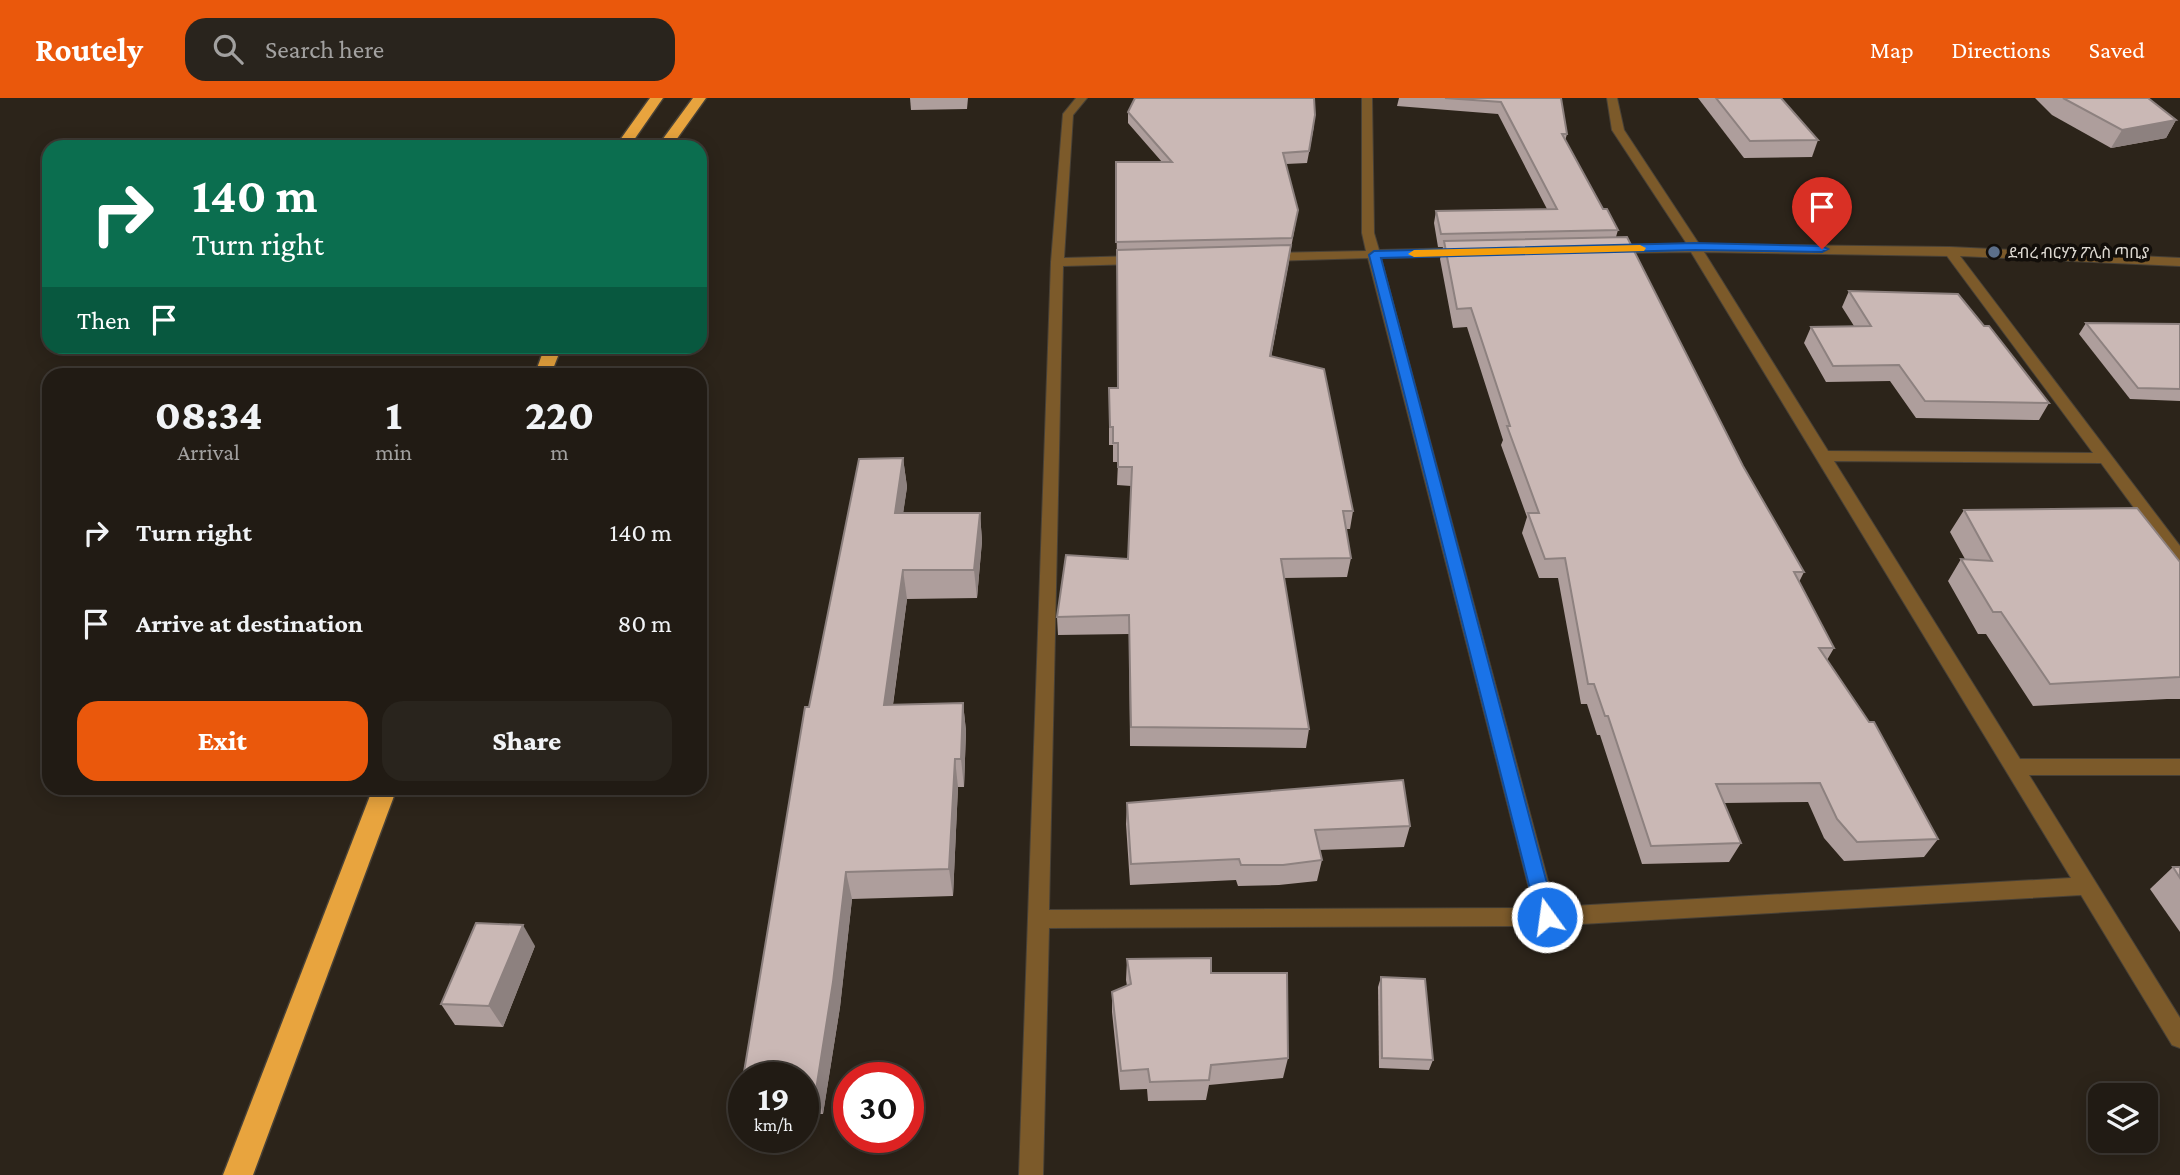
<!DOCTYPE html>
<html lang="en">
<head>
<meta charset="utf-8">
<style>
	:root { --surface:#211b14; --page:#29241d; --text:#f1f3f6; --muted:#a2a1a0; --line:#3e3934; --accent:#ea580c }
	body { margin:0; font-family:"Crimson Pro","Noto Sans Ethiopic",serif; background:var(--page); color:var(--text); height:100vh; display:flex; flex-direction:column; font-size:26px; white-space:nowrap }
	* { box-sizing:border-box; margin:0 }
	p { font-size:23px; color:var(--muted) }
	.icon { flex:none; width:38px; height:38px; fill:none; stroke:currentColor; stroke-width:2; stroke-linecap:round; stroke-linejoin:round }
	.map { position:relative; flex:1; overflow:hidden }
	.drawer { position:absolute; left:42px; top:270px; width:665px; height:427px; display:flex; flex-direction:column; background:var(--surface); border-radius:21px; box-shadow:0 4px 18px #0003,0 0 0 2px var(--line) }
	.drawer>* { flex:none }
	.banner { position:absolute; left:42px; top:42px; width:665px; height:214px; border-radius:21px; box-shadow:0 4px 18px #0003,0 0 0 2px var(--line); background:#0b6e4f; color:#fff; overflow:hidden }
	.tools { position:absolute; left:2088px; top:985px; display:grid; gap:14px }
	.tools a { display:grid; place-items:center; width:70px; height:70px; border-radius:14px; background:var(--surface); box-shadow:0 4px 18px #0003,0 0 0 2px var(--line); font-size:35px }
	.speed { position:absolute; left:728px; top:964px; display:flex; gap:14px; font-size:35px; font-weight:700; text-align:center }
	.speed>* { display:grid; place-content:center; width:91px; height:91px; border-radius:50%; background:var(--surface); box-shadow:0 4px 18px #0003,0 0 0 2px var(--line); line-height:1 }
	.speed small { font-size:18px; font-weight:400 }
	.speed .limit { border:10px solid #d22; background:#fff; color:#111 }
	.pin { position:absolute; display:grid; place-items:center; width:60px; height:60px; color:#fff; margin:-72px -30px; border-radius:50% 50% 50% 0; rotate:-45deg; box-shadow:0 0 7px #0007 }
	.pin .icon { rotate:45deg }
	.me { position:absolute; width:77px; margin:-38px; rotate:346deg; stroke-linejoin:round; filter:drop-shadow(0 0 5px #0008) }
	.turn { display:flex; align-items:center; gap:24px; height:147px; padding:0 35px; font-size:32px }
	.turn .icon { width:91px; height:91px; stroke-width:2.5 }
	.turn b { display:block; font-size:49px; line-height:60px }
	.then { display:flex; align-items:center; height:66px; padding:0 35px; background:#0003; gap:14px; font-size:26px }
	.eta { display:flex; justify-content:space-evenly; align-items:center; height:119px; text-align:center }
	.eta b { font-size:42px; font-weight:800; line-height:49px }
	.action { display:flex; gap:14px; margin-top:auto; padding:14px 35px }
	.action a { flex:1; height:80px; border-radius:21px; background:var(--accent); color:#fff; font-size:28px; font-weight:800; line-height:80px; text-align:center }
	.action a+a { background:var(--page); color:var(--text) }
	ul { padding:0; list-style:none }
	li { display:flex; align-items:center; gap:21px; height:91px; padding:0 35px }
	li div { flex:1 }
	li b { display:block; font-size:26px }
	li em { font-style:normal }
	header { display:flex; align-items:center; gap:42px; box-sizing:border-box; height:98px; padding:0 35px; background:var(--accent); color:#fff }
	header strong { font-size:33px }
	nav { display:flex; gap:38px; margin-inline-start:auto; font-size:24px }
	.search { width:490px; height:63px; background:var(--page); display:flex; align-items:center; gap:18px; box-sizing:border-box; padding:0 24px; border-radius:21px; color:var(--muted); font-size:26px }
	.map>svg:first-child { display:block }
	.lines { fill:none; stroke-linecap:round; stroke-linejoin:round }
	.minor-casing { stroke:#484137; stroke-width:2 }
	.highway-casing { stroke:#484137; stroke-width:3 }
	.minor { fill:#7c5a2a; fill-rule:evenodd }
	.highway { fill:#e8a43e; fill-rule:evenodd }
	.wall { fill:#ae9e9c }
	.shaded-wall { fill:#8d817f }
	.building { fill:#cab8b5; stroke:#8d817f; stroke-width:2 }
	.route { fill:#1a73e8; stroke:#114b97; stroke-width:2 }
	.slow { fill:#f59e0b }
	.service-dot { fill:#5c6f8a; stroke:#120e0a; stroke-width:2.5 }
	.labels { text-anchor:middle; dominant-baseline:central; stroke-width:7; stroke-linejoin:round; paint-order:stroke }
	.far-poi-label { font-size:16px; fill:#ddd8d1; stroke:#120e0a; text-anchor:start }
</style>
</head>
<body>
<header>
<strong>Routely</strong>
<div class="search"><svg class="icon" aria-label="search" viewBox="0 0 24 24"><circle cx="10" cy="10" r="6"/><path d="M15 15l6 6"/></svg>Search here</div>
<nav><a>Map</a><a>Directions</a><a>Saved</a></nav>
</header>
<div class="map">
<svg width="2180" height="1077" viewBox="0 0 2180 1077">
	<rect width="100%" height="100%" fill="#2c241a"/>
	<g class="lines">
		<!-- minor casing -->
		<g class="minor-casing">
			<path id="minor" d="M1076 0H1087L1073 17 1064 160 1137 158 1143 162 1137 166 1063 168 1049 812 1534 810 1368 160 1267 163 1261 159 1267 155 1366 153 1362 135V0H1372L1374 135 1379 152 1463 150 1469 154 1463 158 1381 160 1555 809 2071 780 1691 154 1610 155 1604 151 1610 147 1687 146 1612 32 1607 0H1617L1624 32 1699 146 1950 149 2180 160V168L1960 158 2180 448V466L2174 464 2101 365 1834 363 2020 661H2180V677H2029L2180 920V950L2172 947 2081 797 1547 828 1049 830 1043 1077H1019L1051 164 1063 16ZM1704 154 1947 158 2093 355 1828 353Z"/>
		</g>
		<!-- highway casing -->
		<g class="highway-casing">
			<g id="highway">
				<polygon points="650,0 663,0 629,49 615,49"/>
				<polygon points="693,0 706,0 671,49 657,49"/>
				<polygon points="545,248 562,248 551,276 535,276"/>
				<polygon points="373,690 397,690 253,1077 223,1077"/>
			</g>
		</g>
		<!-- minor -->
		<use href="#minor" class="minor"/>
		<!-- highway -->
		<use href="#highway" class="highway"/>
	</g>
	<!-- wall -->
	<g class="wall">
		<polygon points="910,0 968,0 967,11 911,12"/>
		<polygon points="1399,0 1561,0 1567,36 1565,43 1603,111 1618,132 1616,139 1743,368 1804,474 1799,484 1834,550 1827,562 1938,741 1924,759 1844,763 1824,740 1808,704 1724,705 1741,745 1729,764 1642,766 1600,637 1597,637 1587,606 1581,606 1558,480 1539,480 1522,435 1527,419 1501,347 1503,342 1467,229 1453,230 1440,161 1443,149 1438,149 1434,125 1436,113 1547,111 1498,16 1397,8"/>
		<polygon points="1698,0 1781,0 1818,42 1812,59 1744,60"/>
		<polygon points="2035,0 2148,0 2176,22 2166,40 2111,50 2052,17"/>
		<polygon points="1128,14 1314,28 1307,65 1286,66 1296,123 1271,259 1353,413 1350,431 1346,431 1351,460 1347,479 1284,480 1309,631 1306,650 1130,648 1129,536 1058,537 1057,519 1128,461 1131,388 1117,387 1118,364 1113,364 1113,347 1109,347 1109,290 1118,290 1116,64 1162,64 1128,25"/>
		<polygon points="1849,193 1984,228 2049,305 2039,322 1916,320 1890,283 1826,284 1804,245 1811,229 1854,228 1842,209"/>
		<polygon points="2086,225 2180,226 2180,303 2130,301 2079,236"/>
		<polygon points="903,360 907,389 903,415 980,415 982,443 977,500 907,501 893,607 963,605 966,633 964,689 958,689 953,798 852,801 840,909 823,1016 803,1016 803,980 744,980 744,997 741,992 805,609 809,609 859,361"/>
		<polygon points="1964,412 2180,464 2180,601 2167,601 2033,608 1986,536 1978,536 1948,483 1961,461 1965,461 1950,434"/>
		<polygon points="1127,705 1410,728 1404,749 1319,752 1322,762 1317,783 1279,787 1238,788 1236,782 1130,787 1126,726"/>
		<polygon points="2173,769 2180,769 2180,834 2150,791"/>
		<polygon points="535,848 503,929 455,927 441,906"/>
		<polygon points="1127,861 1211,875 1288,960 1283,980 1209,987 1206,1002 1148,1003 1147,991 1120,992 1112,914 1112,894 1127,888 1126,882"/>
		<polygon points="1381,879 1433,962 1429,972 1379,970 1378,889"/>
	</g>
	<!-- shaded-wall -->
	<g class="shaded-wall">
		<polygon points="2176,22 2166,40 2111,50 2122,32"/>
		<polygon points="1291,147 1289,165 1268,276 1270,258"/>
		<polygon points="903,360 907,389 899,444 895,415"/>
		<polygon points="980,415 982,443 977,500 974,472"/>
		<polygon points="903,472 907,501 889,635 884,607"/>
		<polygon points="963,605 966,633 964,689 961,661"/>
		<polygon points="955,661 958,689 953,798 949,771"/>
		<polygon points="846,774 852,801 840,909 823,1016 816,992"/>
		<polygon points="523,827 535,848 503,929 489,908"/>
	</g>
	<!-- building -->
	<g class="building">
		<polygon points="1135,0 1314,0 1315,17 1309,53 1283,55 1298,112 1292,140 1116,144 1116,64 1172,64 1128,14"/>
		<polygon points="1445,0 1561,0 1567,36 1562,36 1603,111 1607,111 1618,132 1441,136 1436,113 1557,111 1501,4"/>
		<polygon points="1716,0 1781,0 1818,42 1750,43"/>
		<polygon points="2063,0 2148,0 2176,22 2122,32"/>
		<polygon points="1627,139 1743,368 1804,474 1794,474 1834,550 1819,550 1869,624 1874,624 1938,741 1857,744 1837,721 1820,685 1716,686 1741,745 1651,748 1608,618 1605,618 1594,586 1588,586 1565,460 1545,461 1528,415 1539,415 1507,328 1510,328 1471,210 1457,211 1444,143"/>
		<polygon points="1291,147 1270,258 1324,271 1353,413 1343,413 1351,460 1281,461 1309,631 1131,629 1129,517 1057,519 1066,457 1128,461 1132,369 1118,369 1118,345 1113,345 1113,329 1110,329 1109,290 1118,290 1117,152"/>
		<polygon points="1849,193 1958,196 1984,228 1989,228 2049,305 1925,303 1899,267 1833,268 1811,229 1871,228"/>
		<polygon points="2086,225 2180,226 2180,291 2138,290"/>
		<polygon points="903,360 895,415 980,415 974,472 903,472 884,607 963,605 961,661 955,661 949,771 846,774 833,884 816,992 803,992 803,980 744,980 744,992 741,992 805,609 809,609 859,361"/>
		<polygon points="2137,410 2180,464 2180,579 2050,586 2001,514 1993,514 1961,461 1992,463 1964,412"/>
		<polygon points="1403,682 1410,728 1315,732 1322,762 1283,767 1241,767 1239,761 1131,766 1127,705"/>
		<polygon points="2173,769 2180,769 2180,780"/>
		<polygon points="476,825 523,827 489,908 441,906"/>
		<polygon points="1211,860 1211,875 1287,875 1288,960 1211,967 1209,982 1150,984 1148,971 1121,973 1112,894 1131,886 1127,861"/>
		<polygon points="1381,879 1425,881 1433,962 1382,960"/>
	</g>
	<!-- route -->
	<polygon class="route" points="1695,145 1822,148 1828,151 1822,154 1695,152 1381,160 1556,819 1553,825 1540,825 1537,819 1369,157 1374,153"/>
	<!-- slow -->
	<polygon class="slow" points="1640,147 1646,150 1644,153 1414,159 1408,156 1414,152"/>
	<!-- markers -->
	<circle class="service-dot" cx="1994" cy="154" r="7"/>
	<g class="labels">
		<!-- far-poi labels -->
		<g class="far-poi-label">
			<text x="2008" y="154">ደብረ ብርሃን ፖሊስ ጣቢያ</text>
		</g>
	</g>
</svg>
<div class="tools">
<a><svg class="icon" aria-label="layers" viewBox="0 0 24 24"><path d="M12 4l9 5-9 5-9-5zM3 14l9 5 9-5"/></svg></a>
</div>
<div class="speed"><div>19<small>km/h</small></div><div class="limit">30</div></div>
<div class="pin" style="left:1822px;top:151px;background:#d93025"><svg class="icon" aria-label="arrive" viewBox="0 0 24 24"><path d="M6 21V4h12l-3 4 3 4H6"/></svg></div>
<svg class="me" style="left:1547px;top:819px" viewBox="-20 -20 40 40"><circle r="17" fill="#1a73e8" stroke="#fff" stroke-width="3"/><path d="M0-11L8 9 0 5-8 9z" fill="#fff"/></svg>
<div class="banner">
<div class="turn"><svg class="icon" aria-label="right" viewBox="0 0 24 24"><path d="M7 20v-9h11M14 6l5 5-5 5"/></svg><div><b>140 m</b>Turn right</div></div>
<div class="then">Then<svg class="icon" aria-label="arrive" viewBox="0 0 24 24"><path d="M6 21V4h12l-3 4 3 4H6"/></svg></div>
</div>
<section class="drawer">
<div class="eta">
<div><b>08:34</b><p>Arrival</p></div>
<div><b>1</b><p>min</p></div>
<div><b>220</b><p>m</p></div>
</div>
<ul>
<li><svg class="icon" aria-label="right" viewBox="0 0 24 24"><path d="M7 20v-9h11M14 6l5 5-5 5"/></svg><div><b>Turn right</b></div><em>140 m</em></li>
<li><svg class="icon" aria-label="arrive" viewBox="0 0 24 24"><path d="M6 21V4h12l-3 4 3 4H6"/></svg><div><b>Arrive at destination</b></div><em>80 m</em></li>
</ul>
<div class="action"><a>Exit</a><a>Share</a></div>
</section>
</div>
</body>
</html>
